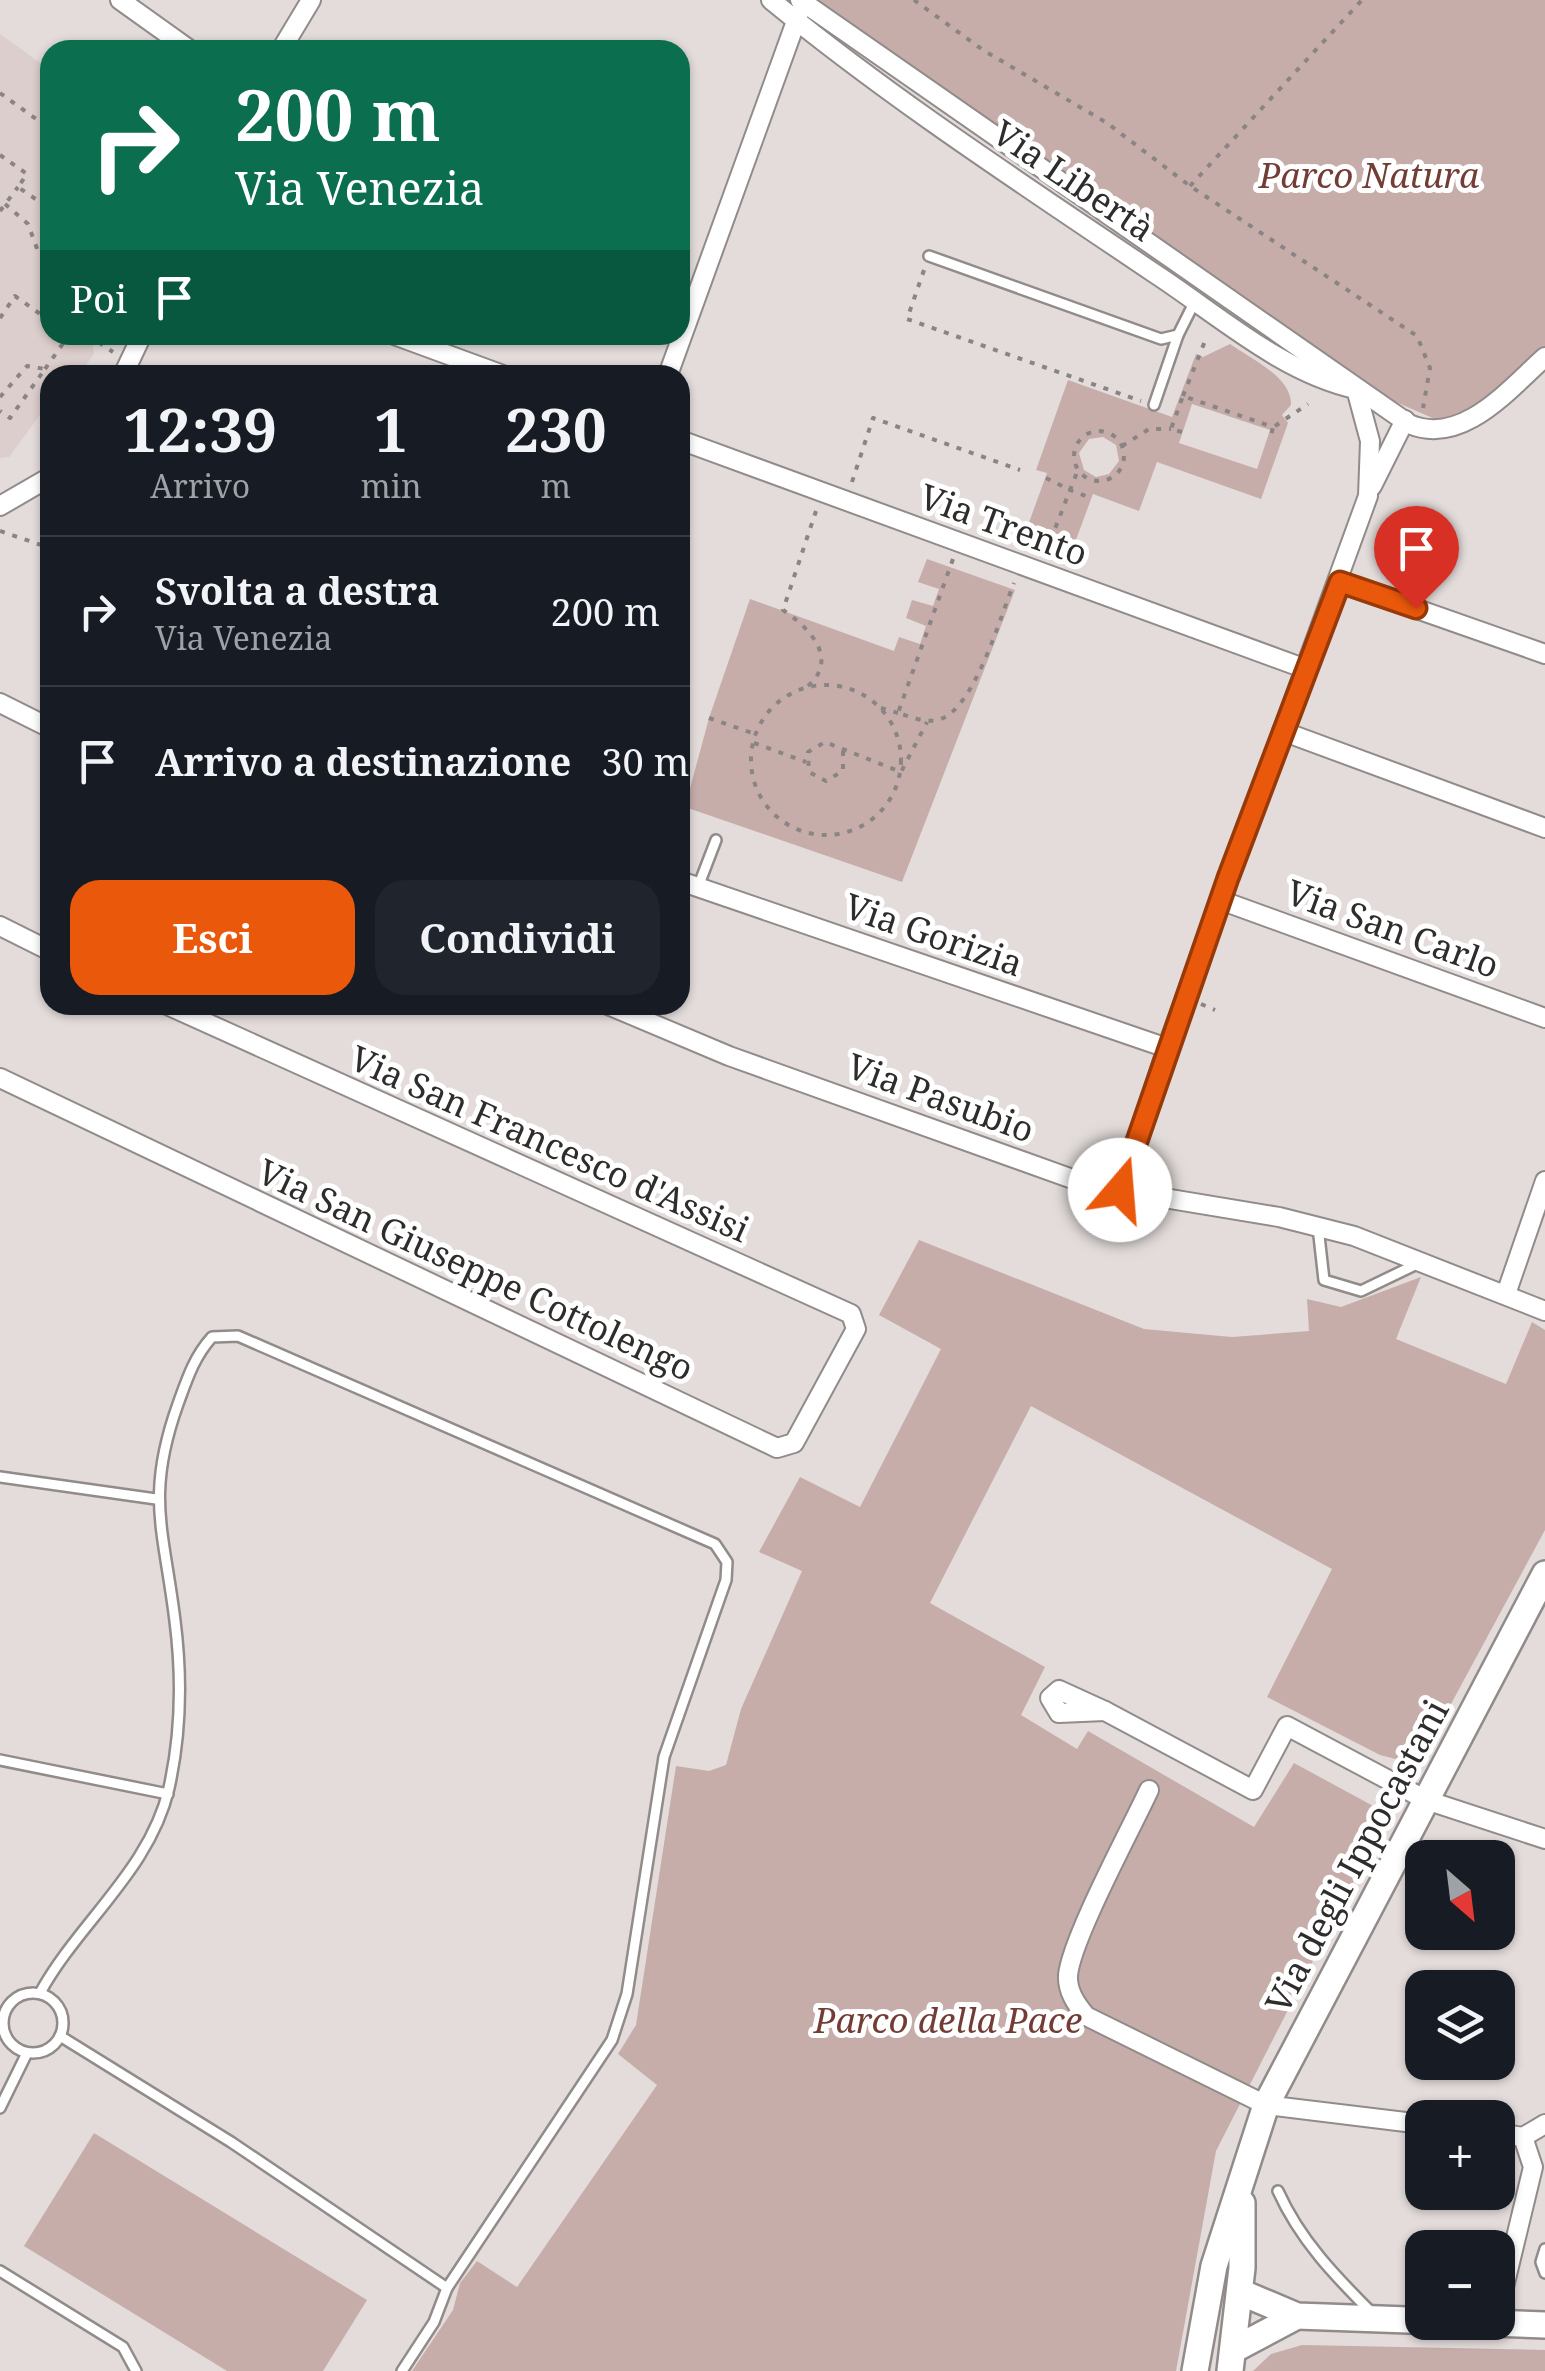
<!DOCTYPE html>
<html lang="it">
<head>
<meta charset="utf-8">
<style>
	:root { --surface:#171b24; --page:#20242c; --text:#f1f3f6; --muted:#9ea1a6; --line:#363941; --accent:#ea580c }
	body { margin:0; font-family:"Noto Serif",serif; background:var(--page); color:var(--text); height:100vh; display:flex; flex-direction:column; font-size:38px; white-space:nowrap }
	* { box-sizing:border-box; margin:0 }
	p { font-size:32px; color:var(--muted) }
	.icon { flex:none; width:55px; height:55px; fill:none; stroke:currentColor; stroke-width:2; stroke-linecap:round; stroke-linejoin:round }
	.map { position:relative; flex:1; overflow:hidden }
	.sheet { position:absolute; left:40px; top:365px; width:650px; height:650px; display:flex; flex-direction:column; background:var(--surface); border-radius:30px; box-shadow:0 2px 8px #0004 }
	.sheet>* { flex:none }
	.top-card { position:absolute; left:40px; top:40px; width:650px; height:305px; border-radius:30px; box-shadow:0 2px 8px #0004; background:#0b6e4f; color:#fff; overflow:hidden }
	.needle { width:65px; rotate:152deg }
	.tools { position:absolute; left:1405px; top:1840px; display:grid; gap:20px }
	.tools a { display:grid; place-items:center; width:110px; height:110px; border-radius:20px; background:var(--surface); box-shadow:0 2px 8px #0004; font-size:50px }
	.pin { position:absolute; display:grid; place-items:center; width:85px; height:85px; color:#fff; margin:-102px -42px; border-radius:50% 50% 50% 0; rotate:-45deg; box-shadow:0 0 10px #0007 }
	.pin .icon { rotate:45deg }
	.me { position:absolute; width:110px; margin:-55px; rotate:18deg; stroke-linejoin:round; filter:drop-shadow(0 0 8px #0008) }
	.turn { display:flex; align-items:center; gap:35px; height:210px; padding:0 30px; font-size:45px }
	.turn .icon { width:130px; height:130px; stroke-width:2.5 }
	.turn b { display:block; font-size:70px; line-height:85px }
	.then { display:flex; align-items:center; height:95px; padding:0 30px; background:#0003; gap:20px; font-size:38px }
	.eta { display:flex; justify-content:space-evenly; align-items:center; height:170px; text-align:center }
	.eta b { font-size:60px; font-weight:700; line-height:70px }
	.cta { display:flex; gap:20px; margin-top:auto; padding:20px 30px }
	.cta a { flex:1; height:115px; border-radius:30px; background:var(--accent); color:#fff; font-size:40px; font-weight:700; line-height:115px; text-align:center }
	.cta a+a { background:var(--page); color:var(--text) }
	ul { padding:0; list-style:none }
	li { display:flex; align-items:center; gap:30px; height:150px; padding:0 30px; border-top:2px solid var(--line) }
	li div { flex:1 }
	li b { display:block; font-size:38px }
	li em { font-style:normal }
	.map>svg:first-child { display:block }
	.built { fill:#dccecc }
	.green { fill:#c6adaa; fill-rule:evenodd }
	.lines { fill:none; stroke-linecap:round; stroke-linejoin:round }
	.lane-casing { stroke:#918b8a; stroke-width:14 }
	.street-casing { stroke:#918b8a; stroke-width:22 }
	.secondary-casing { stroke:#918b8a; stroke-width:30 }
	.path { stroke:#8a8584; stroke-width:4; stroke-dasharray:5 8; stroke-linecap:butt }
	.lane { stroke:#fff; stroke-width:9 }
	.street { stroke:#fff; stroke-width:18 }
	.secondary { stroke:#fff; stroke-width:25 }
	.route-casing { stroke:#983908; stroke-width:25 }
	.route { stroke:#ea580c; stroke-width:18 }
	.labels { text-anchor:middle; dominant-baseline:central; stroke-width:10; stroke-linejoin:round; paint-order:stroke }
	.park-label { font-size:35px; font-style:italic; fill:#733d36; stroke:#fff }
	.street-label { font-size:35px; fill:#2f2d2c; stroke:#fff }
</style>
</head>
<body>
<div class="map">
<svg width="1545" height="2371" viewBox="0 0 1545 2371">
	<rect width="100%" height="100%" fill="#e3dcdb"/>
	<!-- built -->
	<polygon class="built" points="0,34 50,70 50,335 97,335 92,343 94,354 78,375 50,375 50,413 39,416 9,457 0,458"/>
	<!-- green -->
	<g class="green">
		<polygon points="811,0 1545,0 1545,346 1466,414 1437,420 1380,395"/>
		<path d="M1230 344C1251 359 1292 377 1291 405L1282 415 1288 423 1261 499 1157 462 1139 511 1093 494 1074 545 1027 528 1047 473 1036 470 1068 380 1172 417 1196 354 1203 357ZM1192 404 1270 430 1257 469 1179 443ZM1103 437 1116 445 1119 461 1109 474 1096 477 1084 470 1079 453 1089 439Z"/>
		<polygon points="927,559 1015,590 902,882 685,807 709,718 750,599 894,651 899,637 920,644 926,626 906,618 912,600 933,606 939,589 918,582"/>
		<polygon points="919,1240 1144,1329 1232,1337 1309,1331 1307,1299 1341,1307 1421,1277 1396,1339 1506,1384 1532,1322 1545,1330 1545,1530 1418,1765 1380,1755 1267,1697 1332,1569 1031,1406 930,1603 1045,1667 1021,1715 1077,1749 1088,1731 1254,1827 1294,1763 1388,1814 1216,2151 1176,2371 412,2371 453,2310 460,2283 477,2261 517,2287 657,2085 618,2054 636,2025 676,1766 709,1771 726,1765 741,1709 802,1571 759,1552 800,1477 860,1507 941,1349 879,1315"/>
		<polygon points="94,2133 367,2300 323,2371 227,2371 24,2246"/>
		<polygon points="1302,2345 1545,2350 1545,2371 1253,2371 1271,2354"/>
	</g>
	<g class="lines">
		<!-- lane casing -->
		<g class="lane-casing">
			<g id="lane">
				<polyline points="929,256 1161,339 1178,335 1195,301"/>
				<polyline points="1154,405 1178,335"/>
				<polyline points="698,887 716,840"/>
				<polyline points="1318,1227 1324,1280 1361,1291 1419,1263"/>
				<polyline points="0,1477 156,1499"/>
				<polyline points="0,1760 168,1794"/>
				<path d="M40 1993C79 1922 150 1870 169 1788 181 1734 182 1676 175 1621 164 1530 145 1496 178 1404 187 1379 194 1357 212 1337L238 1336 715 1544 727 1562 726 1580 664 1757 627 1994 612 2040 447 2288 231 2142 60 2036"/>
				<circle cx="33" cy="2023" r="30"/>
				<polyline points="0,2108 27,2053"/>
				<path d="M1278 2191C1300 2240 1335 2276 1373 2314"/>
				<polyline points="1545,2249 1541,2262 1545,2273"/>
				<polyline points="0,2271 123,2347 136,2371"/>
				<polyline points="402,2371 434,2322 447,2288"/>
			</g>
		</g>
		<!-- street casing -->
		<g class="street-casing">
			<g id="street">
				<polyline points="120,0 190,50"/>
				<path d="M771 0C893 100 1024 185 1154 273 1217 314 1282 373 1356 389L1370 441 1368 496 1167 1048 1121 1190"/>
				<path d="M800 0 1409 424C1462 447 1509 389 1545 357"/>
				<polyline points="281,50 311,0"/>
				<polyline points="394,335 503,375"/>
				<polyline points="123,375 142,335"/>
				<polyline points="668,375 799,13"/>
				<polyline points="680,440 1306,669"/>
				<polyline points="1372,486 1405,420"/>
				<polyline points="0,506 50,477"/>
				<polyline points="1340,582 1545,654"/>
				<polyline points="0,703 50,728"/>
				<polyline points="1282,731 1545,828"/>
				<polyline points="680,881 1167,1048"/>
				<polyline points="1220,900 1545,1018"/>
				<polyline points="0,926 50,951"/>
				<polyline points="608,1005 729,1056 1092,1186 1279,1217 1354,1236 1545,1311"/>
				<polyline points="0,1078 777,1448 794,1443 856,1329 851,1314 167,1005"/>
				<polyline points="1506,1294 1545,1181"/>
				<polygon points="1059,1690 1105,1711 1059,1713 1050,1698"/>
				<polyline points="1105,1711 1253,1790 1287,1726 1426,1800 1545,1839"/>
				<path d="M1149 1790C1130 1831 1072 1938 1068 1975 1067 1991 1076 2004 1086 2016L1266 2105 1422 2124"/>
				<polyline points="1498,2133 1523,2137 1545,2124"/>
				<polyline points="1498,2312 1533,2167 1523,2137"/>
			</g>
		</g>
		<!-- secondary casing -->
		<g class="secondary-casing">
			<g id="secondary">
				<polyline points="1240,2292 1297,2316 1545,2325"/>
				<polyline points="1233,2350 1297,2316"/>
				<polyline points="1195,2371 1214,2266 1266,2105 1545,1574"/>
				<polyline points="1230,2371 1242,2268 1242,2203"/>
			</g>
		</g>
		<!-- path -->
		<g class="path">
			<polyline points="914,0 983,50 1107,123 1190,186 1417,336 1430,368 1423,408"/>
			<polyline points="0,93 50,129"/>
			<polyline points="0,155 27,174 18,187 50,209"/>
			<polyline points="1190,186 1362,0"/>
			<polyline points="5,204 28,224 39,254 50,256"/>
			<polyline points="0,211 18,187"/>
			<polyline points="924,270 907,319 1141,401"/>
			<polyline points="0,318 15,296 50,321"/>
			<polyline points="88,335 113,352"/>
			<polyline points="45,369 69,335"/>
			<polyline points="1183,396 1207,336"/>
			<polyline points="0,397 27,366 45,369 10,418 0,411"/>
			<polyline points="1275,426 1308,404"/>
			<circle cx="1099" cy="456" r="25"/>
			<polyline points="1182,432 1171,429 1183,396 1273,427 1271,436"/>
			<polyline points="1122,446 1149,429 1171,429"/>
			<polyline points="1046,478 1070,490 1078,470"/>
			<polyline points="852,482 873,418 1020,470"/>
			<polyline points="0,531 50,548"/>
			<polyline points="1046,552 1070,490 1091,498"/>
			<path d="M953 559 898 713C911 717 925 723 938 720 974 711 1000 617 1014 583"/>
			<circle cx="826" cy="760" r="75"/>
			<path d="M808 686C840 658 808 627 783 610L816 511"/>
			<polyline points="881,708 898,713"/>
			<polyline points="709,718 755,734"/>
			<polyline points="754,743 806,762"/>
			<polyline points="843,751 843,771 826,781 809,772 808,752 825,742 901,772 927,722"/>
			<polyline points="1201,1004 1215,1010"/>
		</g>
		<!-- lane -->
		<use href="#lane" class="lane"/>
		<!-- street -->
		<use href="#street" class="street"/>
		<!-- secondary -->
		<use href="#secondary" class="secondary"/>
	</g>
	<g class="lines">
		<!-- route casing -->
		<g class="route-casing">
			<polyline id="route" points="1120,1190 1228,878 1340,582 1416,608"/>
		</g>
		<!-- route -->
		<use href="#route" class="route"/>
	</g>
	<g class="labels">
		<!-- park labels -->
		<g class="park-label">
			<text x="1369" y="174">Parco Natura</text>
			<text x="948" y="2019">Parco della Pace</text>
		</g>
		<!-- street labels -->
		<g class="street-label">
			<text transform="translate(1074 180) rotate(34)">Via Libertà</text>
			<text transform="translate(1004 524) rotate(20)">Via Trento</text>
			<text transform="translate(1393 928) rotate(20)">Via San Carlo</text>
			<text transform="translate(934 934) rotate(19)">Via Gorizia</text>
			<text transform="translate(941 1097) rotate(20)">Via Pasubio</text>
			<text transform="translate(550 1143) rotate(24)">Via San Francesco d'Assisi</text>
			<text transform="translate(476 1269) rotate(25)">Via San Giuseppe Cottolengo</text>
			<text transform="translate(1356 1856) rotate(-62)">Via degli Ippocastani</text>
		</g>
	</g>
</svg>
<div class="tools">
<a><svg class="needle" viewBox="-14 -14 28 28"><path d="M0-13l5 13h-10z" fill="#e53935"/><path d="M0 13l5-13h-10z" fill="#9ea1a6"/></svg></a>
<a><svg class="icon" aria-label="layers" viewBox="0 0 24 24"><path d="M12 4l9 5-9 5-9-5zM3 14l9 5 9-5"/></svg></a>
<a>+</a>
<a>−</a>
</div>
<div class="pin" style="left:1416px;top:608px;background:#d93025"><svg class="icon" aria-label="arrive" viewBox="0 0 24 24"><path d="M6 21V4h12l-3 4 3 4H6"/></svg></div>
<svg class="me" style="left:1120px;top:1190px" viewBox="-20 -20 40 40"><circle r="19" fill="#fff"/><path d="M0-13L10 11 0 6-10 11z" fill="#ea580c"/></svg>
<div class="top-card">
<div class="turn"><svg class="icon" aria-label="right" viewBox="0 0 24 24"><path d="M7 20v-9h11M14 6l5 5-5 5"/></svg><div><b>200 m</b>Via Venezia</div></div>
<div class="then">Poi<svg class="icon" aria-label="arrive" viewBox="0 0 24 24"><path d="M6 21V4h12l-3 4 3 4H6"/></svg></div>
</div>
<section class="sheet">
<div class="eta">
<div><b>12:39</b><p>Arrivo</p></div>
<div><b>1</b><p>min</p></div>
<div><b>230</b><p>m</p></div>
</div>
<ul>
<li><svg class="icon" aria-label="right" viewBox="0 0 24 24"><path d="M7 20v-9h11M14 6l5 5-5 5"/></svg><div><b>Svolta a destra</b><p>Via Venezia</p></div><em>200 m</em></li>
<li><svg class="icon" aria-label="arrive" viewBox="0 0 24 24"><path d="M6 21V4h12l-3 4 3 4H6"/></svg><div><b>Arrivo a destinazione</b></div><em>30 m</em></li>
</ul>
<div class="cta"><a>Esci</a><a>Condividi</a></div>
</section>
</div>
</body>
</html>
